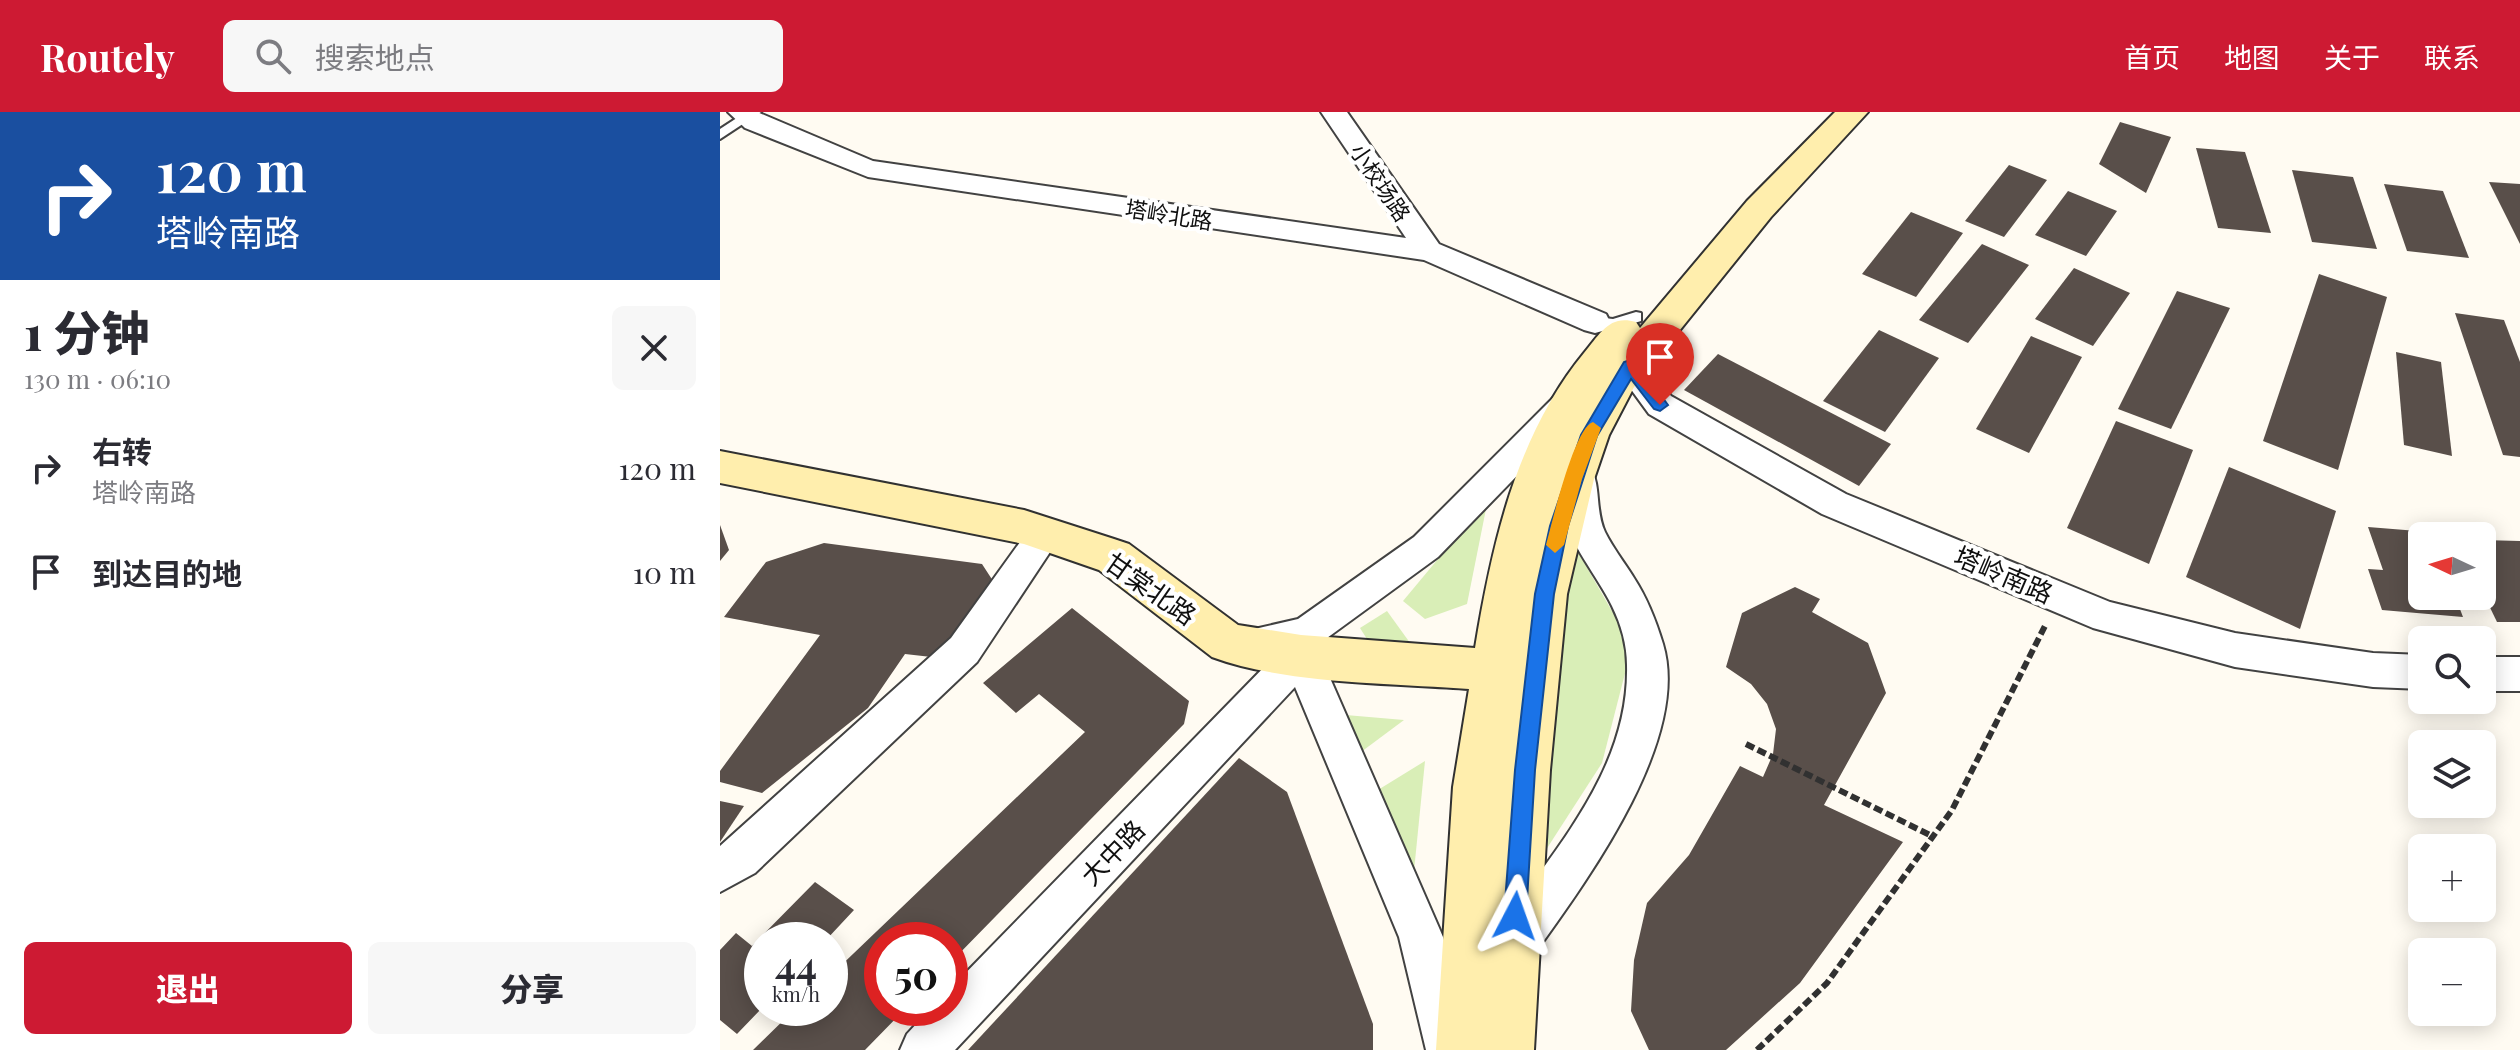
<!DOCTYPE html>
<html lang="zh">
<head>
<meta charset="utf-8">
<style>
	:root { --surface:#fff; --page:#f7f7f7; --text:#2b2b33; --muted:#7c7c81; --accent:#cd1a33 }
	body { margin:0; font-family:"Playfair Display","Noto Sans SC",serif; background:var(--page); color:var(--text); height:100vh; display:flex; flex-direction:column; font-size:30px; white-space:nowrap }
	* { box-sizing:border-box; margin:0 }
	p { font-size:26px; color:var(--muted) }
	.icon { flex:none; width:44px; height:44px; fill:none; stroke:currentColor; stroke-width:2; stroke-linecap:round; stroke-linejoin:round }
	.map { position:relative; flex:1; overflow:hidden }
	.panel { display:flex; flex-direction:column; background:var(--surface); width:720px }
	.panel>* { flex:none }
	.guide { background:#1a4fa0; color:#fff; overflow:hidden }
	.needle { width:52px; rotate:274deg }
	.buttons { position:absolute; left:1688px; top:410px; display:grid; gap:16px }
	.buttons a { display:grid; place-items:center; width:88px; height:88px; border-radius:12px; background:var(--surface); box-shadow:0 4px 20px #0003; font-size:40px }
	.speed { position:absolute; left:24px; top:810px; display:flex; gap:16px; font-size:40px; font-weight:700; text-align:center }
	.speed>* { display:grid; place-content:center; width:104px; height:104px; border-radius:50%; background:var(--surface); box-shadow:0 4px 20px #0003; line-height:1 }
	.speed small { font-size:20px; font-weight:400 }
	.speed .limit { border:12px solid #d22; background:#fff; color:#111 }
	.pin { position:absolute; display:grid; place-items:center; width:68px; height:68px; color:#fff; margin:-82px -34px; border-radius:50% 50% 50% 0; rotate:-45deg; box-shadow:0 0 8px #0007 }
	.pin .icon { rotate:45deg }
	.me { position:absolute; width:88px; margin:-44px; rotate:4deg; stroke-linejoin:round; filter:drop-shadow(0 0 6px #0008) }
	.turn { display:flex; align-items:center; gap:28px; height:168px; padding:0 24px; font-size:36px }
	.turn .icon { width:104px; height:104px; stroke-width:2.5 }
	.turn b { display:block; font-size:56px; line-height:68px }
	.round { display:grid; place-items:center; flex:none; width:84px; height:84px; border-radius:12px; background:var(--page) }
	.head { display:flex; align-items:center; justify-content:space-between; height:136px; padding:0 24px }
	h1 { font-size:48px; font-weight:800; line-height:60px }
	.cta { display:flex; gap:16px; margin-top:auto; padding:16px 24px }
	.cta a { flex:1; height:92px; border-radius:12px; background:var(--accent); color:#fff; font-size:32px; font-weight:800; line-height:92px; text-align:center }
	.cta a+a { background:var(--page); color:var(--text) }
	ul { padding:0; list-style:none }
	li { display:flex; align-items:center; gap:24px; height:104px; padding:0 24px }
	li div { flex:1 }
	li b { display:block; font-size:30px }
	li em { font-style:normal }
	header { display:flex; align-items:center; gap:48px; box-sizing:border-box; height:112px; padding:0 40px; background:var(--accent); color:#fff }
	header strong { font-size:38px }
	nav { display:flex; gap:44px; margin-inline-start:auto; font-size:28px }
	.search { width:560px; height:72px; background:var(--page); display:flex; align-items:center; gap:20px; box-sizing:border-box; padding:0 28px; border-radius:12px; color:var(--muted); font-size:30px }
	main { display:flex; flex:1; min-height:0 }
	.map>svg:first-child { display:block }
	.green { fill:#d9eeb7 }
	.building { fill:#594f4a }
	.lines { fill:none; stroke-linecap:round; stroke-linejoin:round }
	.lane-casing { stroke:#424242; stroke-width:4 }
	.street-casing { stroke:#424242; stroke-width:4 }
	.secondary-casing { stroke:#313131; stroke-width:4 }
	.path { stroke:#313131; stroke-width:6; stroke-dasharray:9 4; stroke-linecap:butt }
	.lane { fill:#fff; fill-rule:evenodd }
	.street { fill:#fff; fill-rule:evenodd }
	.secondary { fill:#ffeead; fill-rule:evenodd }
	.route { fill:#1a73e8; stroke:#114b97; stroke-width:2 }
	.slow { fill:#f59e0b }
	.labels { text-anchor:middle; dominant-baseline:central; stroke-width:8; stroke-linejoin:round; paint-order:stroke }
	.far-street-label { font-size:22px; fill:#0f0f0f; stroke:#fff }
	.street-label { font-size:26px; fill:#0f0f0f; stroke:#fff }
</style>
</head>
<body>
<header>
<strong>Routely</strong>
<div class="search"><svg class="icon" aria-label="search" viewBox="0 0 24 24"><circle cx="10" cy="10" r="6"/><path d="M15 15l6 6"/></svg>搜索地点</div>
<nav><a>首页</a><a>地图</a><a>关于</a><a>联系</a></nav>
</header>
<main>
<section class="panel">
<div class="guide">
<div class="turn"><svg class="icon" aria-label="right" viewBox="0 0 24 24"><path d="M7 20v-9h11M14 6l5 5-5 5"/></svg><div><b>120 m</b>塔岭南路</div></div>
</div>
<div class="head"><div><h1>1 分钟</h1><p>130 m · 06:10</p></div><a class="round"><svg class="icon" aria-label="close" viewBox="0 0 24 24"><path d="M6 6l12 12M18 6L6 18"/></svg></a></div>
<ul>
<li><svg class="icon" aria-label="right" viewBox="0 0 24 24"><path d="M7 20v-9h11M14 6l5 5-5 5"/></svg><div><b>右转</b><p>塔岭南路</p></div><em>120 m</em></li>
<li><svg class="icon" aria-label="arrive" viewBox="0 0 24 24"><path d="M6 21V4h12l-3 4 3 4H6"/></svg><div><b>到达目的地</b></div><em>10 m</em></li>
</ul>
<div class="cta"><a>退出</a><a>分享</a></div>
</section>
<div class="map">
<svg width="1800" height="938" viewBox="0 0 1800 938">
	<rect width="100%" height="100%" fill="#fffbf2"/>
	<!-- green -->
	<g class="green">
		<polygon points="768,387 747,492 705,507 683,489"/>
		<polygon points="850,426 912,534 882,651 813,758"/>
		<polygon points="667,499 693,535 652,535 640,516"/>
		<polygon points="614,602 684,608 633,646"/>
		<polygon points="705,649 692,779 653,681"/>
	</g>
	<!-- building -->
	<g class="building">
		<polygon points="1400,10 1451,25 1426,81 1379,52"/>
		<polygon points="1476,36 1525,40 1551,121 1498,116"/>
		<polygon points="1289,53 1327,68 1284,125 1245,109"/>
		<polygon points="1572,58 1633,65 1657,137 1592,130"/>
		<polygon points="1769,70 1800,72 1800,132"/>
		<polygon points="1664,72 1723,79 1749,146 1687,139"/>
		<polygon points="1348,79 1397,99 1366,144 1315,123"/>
		<polygon points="1191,100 1243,121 1196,185 1142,162"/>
		<polygon points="1262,132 1309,153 1248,231 1199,208"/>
		<polygon points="1354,156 1410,181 1373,234 1315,207"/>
		<polygon points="1599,162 1667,185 1618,358 1543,329"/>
		<polygon points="1457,179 1510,196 1451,317 1398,297"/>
		<polygon points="1735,201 1784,208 1800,250 1800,345 1783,343"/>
		<polygon points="1159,218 1219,246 1165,320 1103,289"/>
		<polygon points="1311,224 1362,245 1309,341 1256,317"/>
		<polygon points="1676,240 1721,250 1732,344 1684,333"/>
		<polygon points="998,242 1050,269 1171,332 1139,374 964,278"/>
		<polygon points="1396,309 1473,338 1429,452 1347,416"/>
		<polygon points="1509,355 1616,399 1580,517 1466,465"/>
		<polygon points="0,413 9,438 0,449"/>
		<polygon points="1648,415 1710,420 1711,424 1702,424 1702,484 1735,484 1743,505 1662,498 1648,457 1663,458"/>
		<polygon points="1762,428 1800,429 1800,510 1777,510 1762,479"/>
		<polygon points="104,431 262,452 275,472 229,547 185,542 148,596 42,681 0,670 0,659 100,523 4,505 46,450"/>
		<polygon points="1075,475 1100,487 1092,500 1148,531 1166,581 1104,693 1183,730 1080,871 1006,938 929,938 911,899 914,848 927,791 969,743 1020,654 1043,665 1053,642 1056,617 1047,592 1031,572 1006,555 1022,501"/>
		<polygon points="352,496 469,589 464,612 230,851 230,828 162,828 162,896 186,896 145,938 33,938 76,896 110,896 110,864 365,620 319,582 296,601 263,571"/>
		<polygon points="519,646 567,680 653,912 653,938 248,938"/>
		<polygon points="0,689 24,694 0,730"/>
		<polygon points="95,770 134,798 106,828 42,828 42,896 17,922 0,908 0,838 16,821 32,834"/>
	</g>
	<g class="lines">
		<!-- lane casing -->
		<g class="lane-casing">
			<g id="lane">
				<polygon points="26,0 41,0 0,27 0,17"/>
				<path d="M916 200 921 201V209C904 214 882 224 867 210L875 205 893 207Z"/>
			</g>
		</g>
		<!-- street casing -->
		<g class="street-casing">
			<g id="street">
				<polygon points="8,0 37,0 153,49 686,126 601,0 627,0 719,132 886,202 890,210 886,218 875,221 864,218 704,148 148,65 25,16"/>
				<polygon points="910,243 921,246 951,284 1126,382 1390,490 1515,521 1653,541 1702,543 1702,577 1653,575 1515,555 1373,516 1102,402 929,302 894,254 899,246"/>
				<polygon points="844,283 855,286 860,295 855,304 718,445 596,534 723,825 752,938 706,938 679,825 575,575 235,938 180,938 187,922 211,896 230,896 230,877 553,546 530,542 524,530 530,518 578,507 694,425 833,286"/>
				<path d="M859 352 871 356C881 375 875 399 885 420 893 436 904 450 914 466 927 486 936 509 943 532 972 629 863 774 810 848L794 854 778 848 772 832C782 808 800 788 816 766 863 702 909 635 907 553 907 533 901 512 892 494 873 454 822 403 847 356Z"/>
				<polygon points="325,408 337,412 342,422 257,550 35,761 0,780 0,734 231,526 313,412"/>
				<rect x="1762" y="545" width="38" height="34"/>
			</g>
		</g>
		<!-- secondary casing -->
		<g class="secondary-casing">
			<path id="secondary" d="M1115 0H1148L1051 105 914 275 889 323 874 367 847 482 830 658 814 938H716L733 675 749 577C670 571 565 572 492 545L379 458 304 432 0 371V339L304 398 394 427 409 432 518 513 581 523 755 536C772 432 796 324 864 241 880 222 889 202 916 210L920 216 1027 89Z"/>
		</g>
		<!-- path -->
		<g class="path">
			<polyline points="1026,632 1214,725"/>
			<polyline points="1037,938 1107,871 1232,698 1326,512"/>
		</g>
		<!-- lane -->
		<use href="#lane" class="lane"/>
		<!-- street -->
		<use href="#street" class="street"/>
		<!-- secondary -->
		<use href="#secondary" class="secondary"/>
	</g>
	<!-- route -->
	<polygon class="route" points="910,248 916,250 948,293 940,299 934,297 911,267 877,324 848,414 834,482 815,658 806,804 803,812 795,815 787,812 784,804 795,658 815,482 830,414 861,323 904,250"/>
	<!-- slow -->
	<path class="slow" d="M873 310 881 316 862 367 844 433 835 441 826 433C832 411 854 316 873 310Z"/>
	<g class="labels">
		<!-- far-street labels -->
		<g class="far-street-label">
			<text transform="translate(661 70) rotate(56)">小校场路</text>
			<text transform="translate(449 102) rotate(9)">塔岭北路</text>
		</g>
		<!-- street labels -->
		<g class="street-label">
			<text transform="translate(1284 462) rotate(23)">塔岭南路</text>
			<text transform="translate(431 476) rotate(35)">甘棠北路</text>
			<text transform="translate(392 740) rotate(-46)">大中路</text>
		</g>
	</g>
</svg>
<div class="buttons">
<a><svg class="needle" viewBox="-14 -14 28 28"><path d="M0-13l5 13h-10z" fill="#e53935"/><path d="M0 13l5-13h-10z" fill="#7c7c81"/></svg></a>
<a><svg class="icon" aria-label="search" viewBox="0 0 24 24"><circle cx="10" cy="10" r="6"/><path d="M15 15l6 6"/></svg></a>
<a><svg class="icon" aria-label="layers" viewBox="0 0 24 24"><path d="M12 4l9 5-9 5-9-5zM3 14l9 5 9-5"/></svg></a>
<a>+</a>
<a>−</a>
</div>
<div class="speed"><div>44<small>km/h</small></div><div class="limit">50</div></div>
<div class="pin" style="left:940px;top:293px;background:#d93025"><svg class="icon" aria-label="arrive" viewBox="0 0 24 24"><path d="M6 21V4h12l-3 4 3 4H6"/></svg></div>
<svg class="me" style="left:795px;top:804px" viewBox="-20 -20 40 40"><path d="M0-17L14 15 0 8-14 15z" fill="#1a73e8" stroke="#fff" stroke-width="4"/></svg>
</div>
</main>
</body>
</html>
